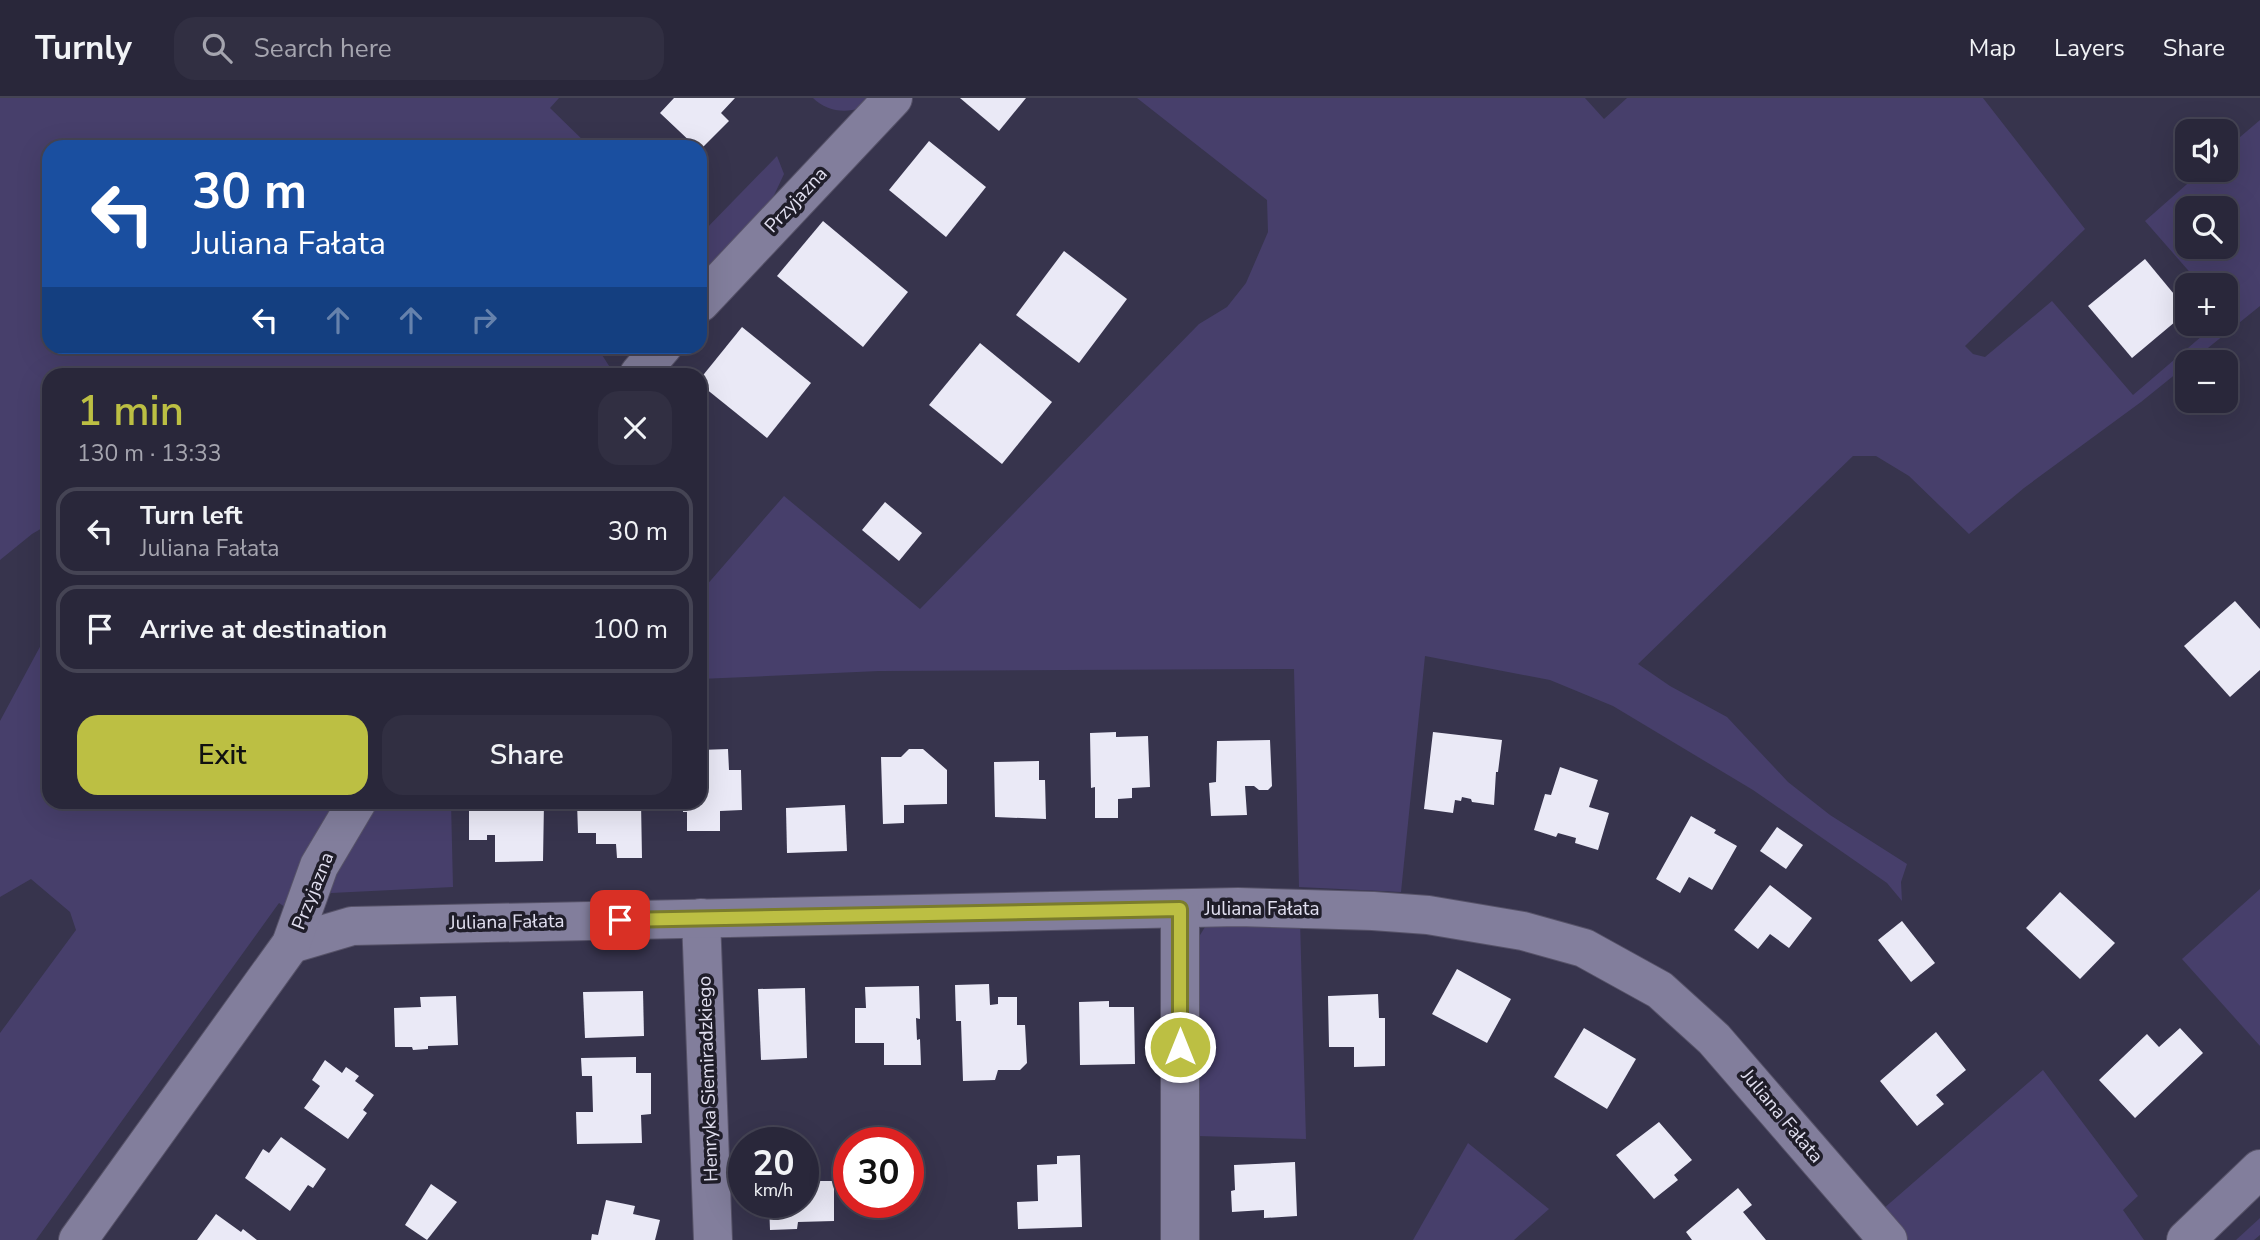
<!DOCTYPE html>
<html lang="en">
<head>
<meta charset="utf-8">
<style>
	:root { --surface:#29273a; --page:#312f42; --text:#f1f3f6; --muted:#a5a5af; --line:#454454; --accent:#bcbf43 }
	body { margin:0; font-family:"Nunito Sans",sans-serif; background:var(--page); color:var(--text); height:100vh; display:flex; flex-direction:column; font-size:26px; white-space:nowrap }
	* { box-sizing:border-box; margin:0 }
	p { font-size:23px; color:var(--muted) }
	.icon { flex:none; width:38px; height:38px; fill:none; stroke:currentColor; stroke-width:2; stroke-linecap:round; stroke-linejoin:round }
	.map { position:relative; flex:1; overflow:hidden }
	.side { position:absolute; left:42px; top:270px; width:665px; height:441px; display:flex; flex-direction:column; background:var(--surface); border-radius:21px; box-shadow:0 7px 28px #0002,0 0 0 2px var(--line) }
	.side>* { flex:none }
	.guide { position:absolute; left:42px; top:42px; width:665px; height:214px; border-radius:21px; box-shadow:0 7px 28px #0002,0 0 0 2px var(--line); background:#1a4fa0; color:#fff; overflow:hidden }
	.fabs { position:absolute; left:2175px; top:21px; display:grid; gap:14px }
	.fabs a { display:grid; place-items:center; width:63px; height:63px; border-radius:14px; background:var(--surface); box-shadow:0 7px 28px #0002,0 0 0 2px var(--line); font-size:35px }
	.speed { position:absolute; left:728px; top:1029px; display:flex; gap:14px; font-size:35px; font-weight:700; text-align:center }
	.speed>* { display:grid; place-content:center; width:91px; height:91px; border-radius:50%; background:var(--surface); box-shadow:0 7px 28px #0002,0 0 0 2px var(--line); line-height:1 }
	.speed small { font-size:18px; font-weight:400 }
	.speed .limit { border:10px solid #d22; background:#fff; color:#111 }
	.pin { position:absolute; display:grid; place-items:center; width:60px; height:60px; color:#fff; margin:-30px; border-radius:14px; box-shadow:0 4px 10px #0006 }
	.me { position:absolute; width:77px; margin:-38px; rotate:0deg; stroke-linejoin:round; filter:drop-shadow(0 0 5px #0008) }
	.turn { display:flex; align-items:center; gap:24px; height:147px; padding:0 35px; font-size:32px }
	.turn .icon { width:91px; height:91px; stroke-width:2.5 }
	.turn b { display:block; font-size:49px; line-height:60px }
	.lanes { display:flex; align-items:center; height:66px; padding:0 35px; background:#0003; justify-content:center; gap:35px; direction:ltr }
	.lanes .off { opacity:.35 }
	.round { display:grid; place-items:center; flex:none; width:74px; height:74px; border-radius:21px; background:var(--page) }
	.overview { display:flex; align-items:center; justify-content:space-between; height:119px; padding:0 35px }
	h1 { font-size:42px; font-weight:600; line-height:52px; color:var(--accent) }
	.cta { display:flex; gap:14px; margin-top:auto; padding:14px 35px }
	.cta a { flex:1; height:80px; border-radius:21px; background:var(--accent); color:#111; font-size:28px; font-weight:600; line-height:80px; text-align:center }
	.cta a+a { background:var(--page); color:var(--text) }
	ul { padding:0; list-style:none }
	li { display:flex; align-items:center; gap:21px; height:88px; margin:0 14px 10px; padding:0 21px; border:4px solid var(--line); border-radius:21px }
	li div { flex:1 }
	li b { display:block; font-size:26px }
	li em { font-style:normal }
	header { display:flex; align-items:center; gap:42px; box-sizing:border-box; height:98px; padding:0 35px; background:var(--surface); border-bottom:2px solid var(--line) }
	header strong { font-size:33px }
	nav { display:flex; gap:38px; margin-inline-start:auto; font-size:24px }
	.search { width:490px; height:63px; background:var(--page); display:flex; align-items:center; gap:18px; box-sizing:border-box; padding:0 24px; border-radius:21px; color:var(--muted); font-size:26px }
	.map>svg:first-child { display:block }
	.green { fill:#473f6b; fill-rule:evenodd }
	.building { fill:#eae9f6 }
	.lines { fill:none; stroke-linecap:round; stroke-linejoin:round }
	.minor-casing { stroke:#565268; stroke-width:40 }
	.minor { stroke:#827e9c; stroke-width:38 }
	.route-casing { stroke:#7a7c2c; stroke-width:18 }
	.route { stroke:#bcbf43; stroke-width:12 }
	.labels { text-anchor:middle; dominant-baseline:central; stroke-width:7; stroke-linejoin:round; paint-order:stroke }
	.street-label { font-size:19px; fill:#e2e0f1; stroke:#1f1d29 }
</style>
</head>
<body>
<header>
<strong>Turnly</strong>
<div class="search"><svg class="icon" aria-label="search" viewBox="0 0 24 24"><circle cx="10" cy="10" r="6"/><path d="M15 15l6 6"/></svg>Search here</div>
<nav><a>Map</a><a>Layers</a><a>Share</a></nav>
</header>
<div class="map">
<svg width="2260" height="1142" viewBox="0 0 2260 1142">
	<rect width="100%" height="100%" fill="#37344d"/>
	<!-- green -->
	<g class="green">
		<polygon points="0,0 559,0 550,10 590,49 49,49 49,248 597,249 611,271 610,276 49,276 49,426 32,436 0,462"/>
		<path d="M813 0H875C858 17 830 17 813 0Z"/>
		<path d="M1137 0H1585L1604 21 1627 0H1983L2085 131 1965 248 1973 256 1985 259 2052 203 2133 297 2216 226H2226V187H2201L2145 123 2203 72H2226V51L2260 22V208L2141 304 2024 390 1969 436 1909 378 1876 358H1853L1638 566 1670 588 1727 619 1788 684 1830 717 1907 766 1901 784 1902 803 1887 785 1753 692 1613 608 1550 582 1425 558 1401 794 1299 789 1294 571 879 573 700 581V485L705 489 784 398 920 511 1199 226 1227 209 1246 185 1268 134 1267 102ZM2188 110H2226V149H2188Z"/>
		<polygon points="777,58 784,76 769,108 700,182 700,137"/>
		<polygon points="49,532 49,704 342,704 288,811 279,805 36,1142 0,1142 0,935 76,832 70,814 31,781 0,799 0,623"/>
		<polygon points="372,704 451,704 453,789 331,795 333,775"/>
		<polygon points="2260,791 2260,948 2182,861"/>
		<polygon points="1300,822 1306,1041 1197,1038 1197,842 1205,829 1226,823"/>
		<polygon points="2043,972 2138,1098 2123,1112 2144,1142 1908,1142 1883,1111"/>
		<polygon points="1468,1045 1549,1111 1514,1142 1413,1142"/>
		<polygon points="2260,1120 2260,1137 2254,1142 2236,1142"/>
	</g>
	<!-- building -->
	<g class="building">
		<polygon points="674,0 735,0 721,15 729,23 700,52 700,49 696,49 660,15"/>
		<polygon points="960,0 1026,0 999,33"/>
		<polygon points="929,43 986,89 946,139 889,92"/>
		<polygon points="823,123 908,194 863,249 777,178"/>
		<polygon points="1064,153 1127,201 1079,265 1016,217"/>
		<polygon points="2145,161 2188,213 2132,260 2088,208"/>
		<polygon points="742,229 811,285 767,340 700,286 700,281"/>
		<polygon points="980,245 1052,304 1002,366 929,307"/>
		<polygon points="700,357 708,364 700,374"/>
		<polygon points="885,404 922,435 899,463 862,432"/>
		<polygon points="2235,503 2260,531 2260,572 2230,599 2184,548"/>
		<polygon points="1116,634 1116,639 1148,638 1150,689 1132,690 1132,700 1118,701 1118,720 1095,720 1095,689 1091,690 1090,635"/>
		<polygon points="1433,634 1502,642 1498,674 1496,674 1494,707 1472,704 1471,701 1462,699 1461,703 1455,702 1453,715 1424,711"/>
		<polygon points="1270,642 1272,688 1268,692 1259,692 1254,688 1245,688 1247,717 1211,718 1209,685 1216,684 1217,643"/>
		<polygon points="728,651 729,672 741,672 742,712 720,713 720,733 687,733 687,714 683,714 683,704 700,704 700,652"/>
		<polygon points="909,651 923,651 947,672 947,706 904,707 904,725 883,726 881,659 901,659"/>
		<polygon points="1039,663 1039,682 1045,682 1046,721 995,719 994,664"/>
		<polygon points="1560,669 1598,682 1589,709 1609,715 1598,752 1575,745 1576,740 1558,735 1556,739 1534,732 1545,696 1551,697"/>
		<polygon points="469,704 544,704 543,763 495,764 495,737 487,737 487,742 469,742"/>
		<polygon points="577,704 641,704 642,760 617,760 616,746 596,746 596,735 578,735"/>
		<polygon points="845,707 847,753 787,755 786,710"/>
		<polygon points="1691,718 1716,732 1714,735 1737,748 1712,792 1689,779 1680,795 1656,781"/>
		<polygon points="1777,729 1803,747 1786,771 1760,753"/>
		<polygon points="1770,787 1812,820 1789,850 1770,836 1758,851 1734,832"/>
		<polygon points="2060,794 2115,845 2080,881 2026,830"/>
		<polygon points="1902,823 1935,865 1911,884 1878,842"/>
		<polygon points="1457,871 1511,901 1487,945 1432,916"/>
		<polygon points="989,886 990,907 998,906 998,899 1017,899 1017,927 1025,927 1027,965 1020,972 998,972 995,982 963,983 961,923 956,923 955,887"/>
		<polygon points="919,888 920,921 916,920 917,942 920,941 921,967 884,967 884,945 855,945 855,910 866,910 865,889"/>
		<polygon points="805,890 807,960 761,962 758,891"/>
		<polygon points="643,893 644,938 585,940 583,894"/>
		<polygon points="1378,896 1379,920 1385,920 1385,968 1354,969 1354,949 1329,949 1328,898"/>
		<polygon points="456,898 458,947 428,948 428,951 413,952 412,949 395,949 394,910 421,909 420,899"/>
		<polygon points="1109,903 1109,909 1134,909 1135,966 1080,967 1079,904"/>
		<polygon points="1584,930 1636,961 1607,1011 1554,979"/>
		<polygon points="2180,930 2203,955 2135,1020 2099,982 2147,936 2159,949"/>
		<polygon points="1936,934 1966,972 1936,997 1944,1006 1917,1028 1880,983"/>
		<polygon points="636,959 636,975 651,975 651,1016 641,1017 642,1045 577,1046 576,1014 593,1014 592,978 582,978 581,960"/>
		<polygon points="325,962 342,975 346,969 359,978 355,983 374,997 363,1012 367,1015 348,1041 304,1010 320,988 312,982"/>
		<polygon points="1659,1024 1692,1062 1674,1077 1678,1082 1654,1101 1616,1057"/>
		<polygon points="281,1039 326,1071 313,1090 308,1087 290,1113 245,1080 263,1051 269,1055"/>
		<polygon points="1080,1057 1082,1129 1018,1131 1017,1104 1038,1103 1037,1067 1057,1066 1057,1058"/>
		<polygon points="1295,1064 1297,1118 1264,1120 1264,1112 1232,1114 1231,1093 1235,1092 1234,1067"/>
		<polygon points="803,1076 809,1076 809,1083 834,1083 834,1123 798,1124 797,1131 770,1132 769,1104 803,1104"/>
		<polygon points="431,1086 457,1104 427,1142 405,1127"/>
		<polygon points="1738,1090 1752,1107 1743,1114 1766,1142 1692,1142 1686,1134"/>
		<polygon points="606,1102 635,1108 633,1116 660,1122 655,1142 591,1142 592,1136 598,1137"/>
		<polygon points="216,1116 241,1134 243,1131 257,1142 197,1142"/>
	</g>
	<g class="lines">
		<!-- minor casing -->
		<g class="minor-casing">
			<g id="minor">
				<polyline points="700,205 893,0"/>
				<polyline points="639,276 663,248"/>
				<polyline points="701,820 713,1142"/>
				<polyline points="291,846 352,828 1238,809 1373,813 1428,817 1523,833 1584,850 1660,892 1714,941 1888,1142"/>
				<polyline points="78,1142 291,846 319,768 357,704"/>
				<polyline points="1180,1142 1180,811"/>
				<polyline points="2186,1142 2260,1071"/>
			</g>
		</g>
		<!-- minor -->
		<use href="#minor" class="minor"/>
	</g>
	<g class="lines">
		<!-- route casing -->
		<g class="route-casing">
			<polyline id="route" points="620,822 1180,811 1180,949"/>
		</g>
		<!-- route -->
		<use href="#route" class="route"/>
	</g>
	<g class="labels">
		<!-- street labels -->
		<g class="street-label">
			<text transform="translate(796 102) rotate(-47)">Przyjazna</text>
			<text transform="translate(313 793) rotate(-68)">Przyjazna</text>
			<text x="1262" y="811">Juliana Fałata</text>
			<text transform="translate(507 824) rotate(-1)">Juliana Fałata</text>
			<text transform="translate(708 981) rotate(-92)">Henryka Siemiradzkiego</text>
			<text transform="translate(1782 1018) rotate(50)">Juliana Fałata</text>
		</g>
	</g>
</svg>
<div class="fabs">
<a><svg class="icon" aria-label="sound" viewBox="0 0 24 24"><path d="M4 9h4l5-4v14l-5-4H4zM17 9q2 3 0 6"/></svg></a>
<a><svg class="icon" aria-label="search" viewBox="0 0 24 24"><circle cx="10" cy="10" r="6"/><path d="M15 15l6 6"/></svg></a>
<a>+</a>
<a>−</a>
</div>
<div class="speed"><div>20<small>km/h</small></div><div class="limit">30</div></div>
<div class="pin" style="left:620px;top:822px;background:#d93025"><svg class="icon" aria-label="arrive" viewBox="0 0 24 24"><path d="M6 21V4h12l-3 4 3 4H6"/></svg></div>
<svg class="me" style="left:1180px;top:949px" viewBox="-20 -20 40 40"><circle r="17" fill="#bcbf43" stroke="#fff" stroke-width="3"/><path d="M0-11L8 9 0 5-8 9z" fill="#fff"/></svg>
<div class="guide">
<div class="turn"><svg class="icon" aria-label="left" viewBox="0 0 24 24"><path d="M17 20v-9H6M10 6l-5 5 5 5"/></svg><div><b>30 m</b>Juliana Fałata</div></div>
<div class="lanes"><svg class="icon" aria-label="left" viewBox="0 0 24 24"><path d="M17 20v-9H6M10 6l-5 5 5 5"/></svg><svg class="icon off" aria-label="ahead" viewBox="0 0 24 24"><path d="M12 20V5M6 11l6-6 6 6"/></svg><svg class="icon off" aria-label="ahead" viewBox="0 0 24 24"><path d="M12 20V5M6 11l6-6 6 6"/></svg><svg class="icon off" aria-label="right" viewBox="0 0 24 24"><path d="M7 20v-9h11M14 6l5 5-5 5"/></svg></div>
</div>
<section class="side">
<div class="overview"><div><h1>1 min</h1><p>130 m · 13:33</p></div><a class="round"><svg class="icon" aria-label="close" viewBox="0 0 24 24"><path d="M6 6l12 12M18 6L6 18"/></svg></a></div>
<ul>
<li><svg class="icon" aria-label="left" viewBox="0 0 24 24"><path d="M17 20v-9H6M10 6l-5 5 5 5"/></svg><div><b>Turn left</b><p>Juliana Fałata</p></div><em>30 m</em></li>
<li><svg class="icon" aria-label="arrive" viewBox="0 0 24 24"><path d="M6 21V4h12l-3 4 3 4H6"/></svg><div><b>Arrive at destination</b></div><em>100 m</em></li>
</ul>
<div class="cta"><a>Exit</a><a>Share</a></div>
</section>
</div>
</body>
</html>
